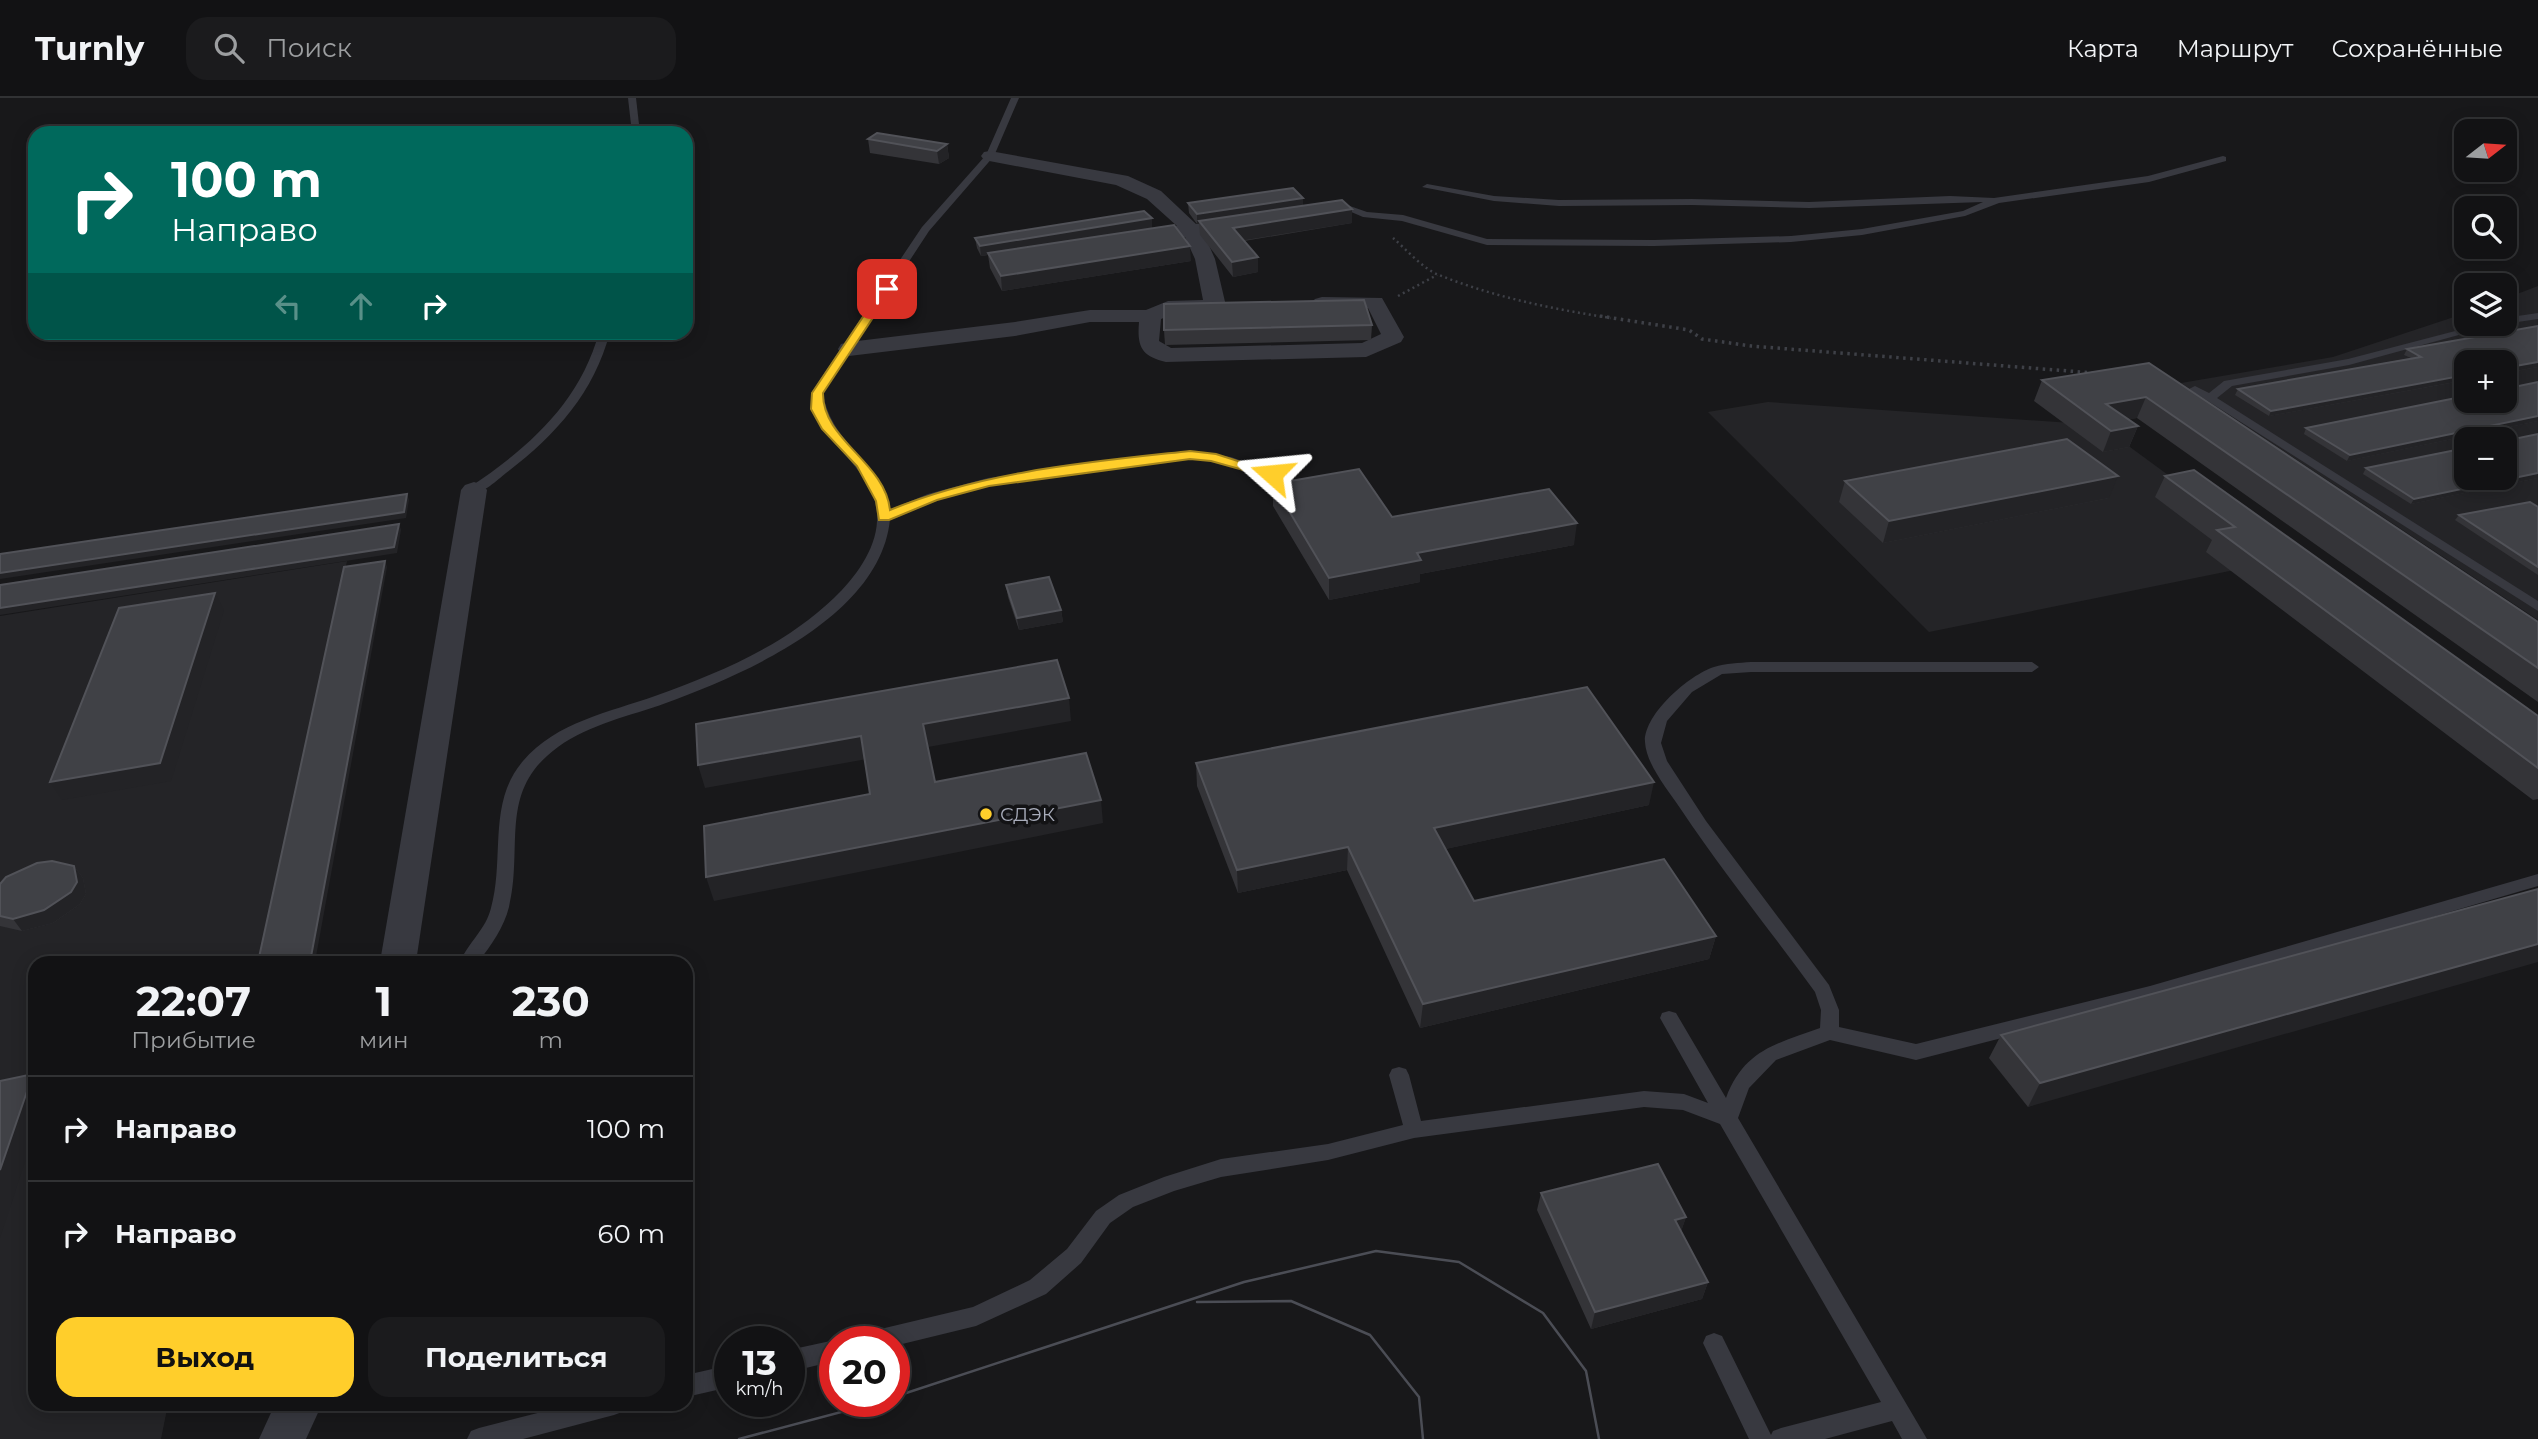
<!DOCTYPE html>
<html lang="ru">
<head>
<meta charset="utf-8">
<style>
	:root { --surface:#121214; --page:#1b1b1d; --text:#f1f3f6; --muted:#9c9ea0; --line:#313234; --accent:#ffce2b }
	body { margin:0; font-family:Montserrat,sans-serif; background:var(--page); color:var(--text); height:100vh; display:flex; flex-direction:column; font-size:26px; white-space:nowrap }
	* { box-sizing:border-box; margin:0 }
	p { font-size:23px; color:var(--muted) }
	.icon { flex:none; width:38px; height:38px; fill:none; stroke:currentColor; stroke-width:2; stroke-linecap:round; stroke-linejoin:round }
	.map { position:relative; flex:1; overflow:hidden }
	.drawer { position:absolute; left:28px; top:858px; width:665px; height:455px; display:flex; flex-direction:column; background:var(--surface); border-radius:21px; box-shadow:0 4px 18px #0003,0 0 0 2px var(--line) }
	.drawer>* { flex:none }
	.banner { position:absolute; left:28px; top:28px; width:665px; height:214px; border-radius:21px; box-shadow:0 4px 18px #0003,0 0 0 2px var(--line); background:#00695c; color:#fff; overflow:hidden }
	.needle { width:46px; rotate:73deg }
	.tools { position:absolute; left:2454px; top:21px; display:grid; gap:14px }
	.tools a { display:grid; place-items:center; width:63px; height:63px; border-radius:14px; background:var(--surface); box-shadow:0 4px 18px #0003,0 0 0 2px var(--line); font-size:35px }
	.speed { position:absolute; left:714px; top:1228px; display:flex; gap:14px; font-size:35px; font-weight:700; text-align:center }
	.speed>* { display:grid; place-content:center; width:91px; height:91px; border-radius:50%; background:var(--surface); box-shadow:0 4px 18px #0003,0 0 0 2px var(--line); line-height:1 }
	.speed small { font-size:18px; font-weight:400 }
	.speed .limit { border:10px solid #d22; background:#fff; color:#111 }
	.pin { position:absolute; display:grid; place-items:center; width:60px; height:60px; color:#fff; margin:-30px; border-radius:14px; box-shadow:0 4px 10px #0006 }
	.me { position:absolute; width:77px; margin:-38px; rotate:288deg; stroke-linejoin:round; filter:drop-shadow(0 0 5px #0008) }
	.turn { display:flex; align-items:center; gap:24px; height:147px; padding:0 28px; font-size:32px }
	.turn .icon { width:91px; height:91px; stroke-width:2.5 }
	.turn b { display:block; font-size:49px; line-height:60px }
	.lanes { display:flex; align-items:center; height:66px; padding:0 28px; background:#0003; justify-content:center; gap:35px; direction:ltr }
	.lanes .off { opacity:.35 }
	.eta { display:flex; justify-content:space-evenly; align-items:center; height:119px; text-align:center }
	.eta b { font-size:42px; font-weight:700; line-height:49px }
	.button { display:flex; gap:14px; margin-top:auto; padding:14px 28px }
	.button a { flex:1; height:80px; border-radius:21px; background:var(--accent); color:#111; font-size:28px; font-weight:700; line-height:80px; text-align:center }
	.button a+a { background:var(--page); color:var(--text) }
	ul { padding:0; list-style:none }
	li { display:flex; align-items:center; gap:21px; height:105px; padding:0 28px; border-top:2px solid var(--line) }
	li div { flex:1 }
	li b { display:block; font-size:26px }
	li em { font-style:normal }
	header { display:flex; align-items:center; gap:42px; box-sizing:border-box; height:98px; padding:0 35px; background:var(--surface); border-bottom:2px solid var(--line) }
	header strong { font-size:33px }
	nav { display:flex; gap:38px; margin-inline-start:auto; font-size:24px }
	.search { width:490px; height:63px; background:var(--page); display:flex; align-items:center; gap:18px; box-sizing:border-box; padding:0 24px; border-radius:21px; color:var(--muted); font-size:26px }
	.map>svg:first-child { display:block }
	.built { fill:#242427; fill-rule:evenodd }
	.lines { fill:none; stroke-linecap:round; stroke-linejoin:round }
	.path-far1 { stroke:#3e4047; stroke-width:2.5; stroke-dasharray:2 3.5; stroke-linecap:butt }
	.path { stroke:#3e4047; stroke-width:3.5; stroke-dasharray:2.5 4.5; stroke-linecap:butt }
	.lane { fill:#383940; fill-rule:evenodd }
	.street { fill:#383940; fill-rule:evenodd }
	.tram { stroke:#4b4d55; stroke-width:2.5 }
	.wall { fill:#343438 }
	.shaded-wall { fill:#232326 }
	.building { fill:#404146; stroke:#515258; stroke-width:2 }
	.route { fill:#ffce2b; stroke:#a6861c; stroke-width:2 }
	.poi-dot { fill:#ffce2b; stroke:#131315; stroke-width:2.5 }
	.labels { text-anchor:middle; dominant-baseline:central; stroke-width:7; stroke-linejoin:round; paint-order:stroke }
	.poi-label { font-size:19px; fill:#a9adbb; stroke:#131315; text-anchor:start }
</style>
</head>
<body>
<header>
<strong>Turnly</strong>
<div class="search"><svg class="icon" aria-label="search" viewBox="0 0 24 24"><circle cx="10" cy="10" r="6"/><path d="M15 15l6 6"/></svg>Поиск</div>
<nav><a>Карта</a><a>Маршрут</a><a>Сохранённые</a></nav>
</header>
<div class="map">
<svg width="2538" height="1341" viewBox="0 0 2538 1341">
	<rect width="100%" height="100%" fill="#18181a"/>
	<!-- built -->
	<g class="built">
		<path d="M2538 188V522L2181 285 2333 259 2466 215V226H2504V201ZM2466 264H2504V303H2466ZM2466 341H2504V380H2466Z"/>
		<polygon points="1768,304 2100,327 2284,462 1929,534 1708,314"/>
		<polygon points="347,463 258,864 35,864 35,1306 168,1306 161,1341 0,1341 0,518"/>
	</g>
	<g class="lines">
		<!-- path-far1 -->
		<g class="path-far1">
			<path d="M1393 140C1406 151 1423 171 1439 177 1494 199 1552 211 1611 220"/>
			<polyline points="1398,198 1437,177"/>
		</g>
		<!-- path -->
		<polyline class="path" points="1600,218 1689,232 1702,241 1751,248 2094,275"/>
		<!-- lane -->
		<g class="lane">
			<polygon points="628,0 636,0 640,35 632,35"/>
			<path d="M1011 0H1019L994 58 929 133 823 295C831 348 884 364 889 412L928 396 988 380 1190 353 1231 359 1300 384 1294 388 1225 365 1190 361 989 388 938 402 890 421C881 518 745 576 666 605 630 618 590 626 558 649 497 693 524 747 509 809 504 829 491 848 478 864H460C468 845 486 831 491 810 505 760 487 705 523 663 556 624 610 614 655 598 719 575 784 548 834 500 854 481 876 452 877 423 880 371 819 350 811 295L922 129 986 57Z"/>
			<polygon points="2223,58 2226,59 2226,63 2149,84 1999,105 1965,118 1862,137 1791,144 1654,148 1487,147 1402,123 1363,119 1342,110 1347,107 1367,114 1403,117 1487,141 1654,142 1791,138 1862,131 1963,113 1983,104 1809,110 1692,107 1559,108 1494,103 1422,89 1427,86 1494,98 1559,102 1692,101 1809,104 1950,98 1994,100 2148,78"/>
			<polygon points="2538,215 2538,221 2504,226 2502,226 2504,226 2504,220"/>
			<polygon points="2482,226 2499,226 2349,267 2232,288 2217,300 2538,503 2538,513 2189,291 2195,288 2209,295 2224,283 2348,261"/>
			<path d="M599 234H610C594 295 555 338 506 375 496 383 482 397 470 395V389C528 350 580 305 599 234Z"/>
			<path d="M1751 564H2032L2039 569 2032 574H1751L1722 576 1692 594 1667 623 1661 645 1667 663 1706 723 1829 887 1839 912V929L1916 946 2150 888 2538 776V788L2150 902 1916 962 1830 942 1776 962 1749 990 1738 1020 1927 1341H1902L1892 1323 1825 1341H1749L1703 1245 1706 1238 1714 1235 1722 1238 1771 1337 1773 1333 1781 1330 1881 1304 1720 1026 1683 1012 1644 1009 1414 1040 1328 1062 1221 1079 1174 1093 1133 1109 1110 1125 1081 1165 1046 1196 976 1228 894 1248V1244H857L860 1237 868 1234 973 1209 1030 1182 1067 1151 1096 1113 1119 1097 1164 1079 1221 1061 1328 1046 1403 1027 1389 977 1392 971 1399 969 1406 971 1409 977 1421 1023 1644 993 1684 996 1708 1005 1660 920 1662 915 1669 913 1676 915 1726 1000C1744 952 1776 946 1820 930L1821 912 1815 894C1770 832 1722 773 1680 710 1668 692 1646 666 1645 644 1644 616 1689 577 1714 569 1726 565 1739 565 1751 564Z"/>
			<polygon points="835,1242 842,1244 835,1244 835,1263 789,1274 789,1252"/>
			<polygon points="730,1267 730,1289 686,1299 686,1277"/>
			<polygon points="573,1306 625,1306 622,1314 614,1317 523,1341 467,1341 471,1333 479,1330"/>
		</g>
		<!-- street -->
		<g class="street">
			<path d="M990 53 1128 78 1161 93 1196 126H1214L1217 130 1214 134 1204 136 1215 161 1226 208C1217 220 1177 213 1161 221L1159 243 1171 250 1362 245 1381 236 1368 210 1315 209 1311 205 1315 201 1322 199 1382 200 1404 239 1401 244 1366 259 1166 264C1141 258 1137 248 1139 224H1090L1015 238 849 258 841 256 838 251 841 246 849 244 1015 224 1090 212H1146L1168 203 1203 202 1195 161 1185 139 1137 146 1127 140 1137 134 1177 128 1147 101 1116 87 984 62 981 58 984 54Z"/>
			<polygon points="474,384 483,387 487,392 416,864 380,864 461,392 465,387"/>
			<polygon points="275,1306 322,1306 306,1341 259,1341"/>
		</g>
		<!-- tram -->
		<g class="tram">
			<polyline points="1197,1204 1291,1203 1370,1237 1419,1299 1423,1341"/>
			<polyline points="894,1299 1244,1184 1376,1153 1459,1164 1543,1215 1586,1273 1599,1341"/>
			<polyline points="739,1341 879,1304"/>
		</g>
	</g>
	<!-- wall -->
	<g class="wall">
		<polygon points="868,41 947,46 949,60 939,66 870,55"/>
		<polygon points="1303,100 1303,108 1352,125 1244,143 1258,159 1258,174 1233,179 1200,137 1199,126 1197,126 1189,115 1188,105"/>
		<polygon points="1152,120 1152,130 1191,163 1002,193 990,170 988,157 981,158 977,150 975,140"/>
		<polygon points="1372,227 1371,242 1165,247 1164,232"/>
		<polygon points="2538,228 2538,269 2269,318 2235,297 2238,291 2411,260 2404,257 2407,251"/>
		<polygon points="2149,265 2538,524 2538,604 2137,320 2128,321 2138,328 2129,349 2103,354 2034,303 2042,282"/>
		<polygon points="2538,284 2538,323 2347,363 2304,336 2306,330"/>
		<polygon points="2538,336 2538,380 2411,406 2363,376 2366,370"/>
		<polygon points="2165,378 2538,618 2538,701 2533,702 2206,454 2212,442 2155,399"/>
		<polygon points="1845,383 2109,400 1883,445 1839,404"/>
		<polygon points="1273,386 1392,419 1574,447 1420,476 1420,484 1329,502 1273,408"/>
		<polygon points="2538,409 2538,477 2455,422 2459,417"/>
		<polygon points="1006,487 1061,512 1063,524 1019,532 1008,499"/>
		<polygon points="1196,665 1649,707 1445,751 1474,803 1716,838 1709,861 1420,930 1347,772 1238,795 1197,688"/>
		<polygon points="74,768 83,780 86,796 80,806 53,825 22,833 0,828 0,786"/>
		<polygon points="2538,791 2028,1009 1989,960 2001,937"/>
		<polygon points="1541,1095 1686,1119 1681,1133 1708,1184 1702,1201 1591,1231 1537,1112"/>
	</g>
	<!-- shaded-wall -->
	<g class="shaded-wall">
		<polygon points="947,46 949,60 939,66 937,53"/>
		<polygon points="1303,100 1303,110 1199,123 1199,126 1197,126 1197,116"/>
		<polygon points="1352,111 1352,125 1233,144 1233,130"/>
		<polygon points="1152,120 1152,130 981,158 980,148"/>
		<polygon points="1190,148 1191,163 1002,193 1001,178"/>
		<polygon points="1258,159 1258,174 1233,179 1232,164"/>
		<polygon points="2538,264 2538,269 2504,275 2504,270"/>
		<polygon points="2466,277 2466,282 2269,318 2271,313"/>
		<polygon points="2146,299 2137,320 2102,326 2106,306"/>
		<polygon points="2538,318 2538,323 2347,363 2350,357"/>
		<polygon points="2138,328 2129,349 2103,354 2111,333"/>
		<polygon points="2538,375 2538,380 2411,406 2414,401"/>
		<polygon points="2118,378 2109,400 1883,445 1889,423"/>
		<polygon points="407,396 409,402 406,420 0,481 0,475"/>
		<polygon points="1577,425 1574,447 1420,476 1420,484 1329,502 1329,480 1417,455"/>
		<polygon points="399,426 401,432 397,455 0,517 0,510"/>
		<polygon points="385,463 387,469 315,864 310,864"/>
		<polygon points="215,495 224,512 171,683 62,702 50,684"/>
		<polygon points="1061,512 1063,524 1019,532 1017,520"/>
		<polygon points="1069,600 1071,623 928,649 923,626"/>
		<polygon points="861,638 867,661 705,690 698,667"/>
		<polygon points="1654,684 1649,707 1432,754 1434,730"/>
		<polygon points="1101,702 1103,725 714,803 706,779"/>
		<polygon points="1348,749 1347,772 1238,795 1237,772"/>
		<polygon points="74,768 83,780 86,796 80,806 53,825 22,833 13,821"/>
		<polygon points="1716,838 1709,861 1420,930 1423,906"/>
		<polygon points="2538,846 2538,864 2028,1009 2040,985"/>
		<polygon points="33,976 35,978 35,1033 0,1140 0,1072"/>
		<polygon points="1686,1119 1680,1137 1675,1122"/>
		<polygon points="1708,1184 1702,1201 1591,1231 1595,1214"/>
	</g>
	<!-- building -->
	<g class="building">
		<polygon points="877,35 947,46 937,53 868,41"/>
		<polygon points="1293,90 1303,100 1197,116 1188,105"/>
		<polygon points="1342,102 1352,111 1233,130 1258,159 1232,164 1199,123"/>
		<polygon points="1144,113 1152,120 980,148 975,140"/>
		<polygon points="1174,127 1190,148 1001,178 988,155"/>
		<polygon points="1364,202 1372,227 1164,232 1164,206"/>
		<polygon points="2538,228 2538,264 2504,270 2504,264 2466,264 2466,277 2271,313 2238,291 2421,259 2407,251"/>
		<polygon points="2149,265 2538,524 2538,570 2146,299 2106,306 2138,328 2111,333 2042,282"/>
		<polygon points="2538,284 2538,318 2350,357 2306,330 2466,298 2466,303 2504,303 2504,291"/>
		<polygon points="2538,336 2538,375 2414,401 2366,370 2466,350 2466,380 2504,380 2504,343"/>
		<polygon points="2067,341 2118,378 1889,423 1845,383"/>
		<polygon points="1359,371 1392,419 1549,391 1577,425 1417,455 1421,462 1329,480 1273,386"/>
		<polygon points="2194,372 2538,618 2538,670 2217,432 2235,429 2165,378"/>
		<polygon points="407,396 404,414 0,475 0,456"/>
		<polygon points="2530,404 2538,409 2538,469 2459,417"/>
		<polygon points="399,426 394,449 0,510 0,487"/>
		<polygon points="385,463 310,864 258,864 344,469"/>
		<polygon points="1049,479 1061,512 1017,520 1006,487"/>
		<polygon points="215,495 160,665 50,684 119,510"/>
		<polygon points="1057,562 1069,600 923,626 935,684 1086,655 1101,702 706,779 704,728 870,696 861,638 698,667 696,626"/>
		<polygon points="1587,589 1654,684 1434,730 1474,803 1664,761 1716,838 1423,906 1348,749 1237,772 1196,665"/>
		<polygon points="52,763 74,768 77,784 71,794 44,812 13,821 0,818 0,786 6,779 37,765"/>
		<polygon points="2538,791 2538,846 2040,985 2001,937"/>
		<polygon points="33,976 0,1072 0,983"/>
		<polygon points="1658,1066 1686,1119 1675,1122 1708,1184 1595,1214 1541,1095"/>
	</g>
	<!-- route -->
	<path class="route" d="M887 188 892 191 823 295C822 342 885 364 890 412 984 373 1089 364 1190 353L1216 356 1278 376 1272 380 1211 363 1190 361 989 388 937 402 889 422H879L876 403 857 368 822 331 811 311 812 295 883 189Z"/>
	<!-- markers -->
	<circle class="poi-dot" cx="986" cy="716" r="7"/>
	<g class="labels">
		<!-- poi labels -->
		<g class="poi-label">
			<text x="1000" y="716">СДЭК</text>
		</g>
	</g>
</svg>
<div class="tools">
<a><svg class="needle" viewBox="-14 -14 28 28"><path d="M0-13l5 13h-10z" fill="#e53935"/><path d="M0 13l5-13h-10z" fill="#9c9ea0"/></svg></a>
<a><svg class="icon" aria-label="search" viewBox="0 0 24 24"><circle cx="10" cy="10" r="6"/><path d="M15 15l6 6"/></svg></a>
<a><svg class="icon" aria-label="layers" viewBox="0 0 24 24"><path d="M12 4l9 5-9 5-9-5zM3 14l9 5 9-5"/></svg></a>
<a>+</a>
<a>−</a>
</div>
<div class="speed"><div>13<small>km/h</small></div><div class="limit">20</div></div>
<div class="pin" style="left:887px;top:191px;background:#d93025"><svg class="icon" aria-label="arrive" viewBox="0 0 24 24"><path d="M6 21V4h12l-3 4 3 4H6"/></svg></div>
<svg class="me" style="left:1272px;top:376px" viewBox="-20 -20 40 40"><path d="M0-17L14 15 0 8-14 15z" fill="#ffce2b" stroke="#fff" stroke-width="4"/></svg>
<div class="banner">
<div class="turn"><svg class="icon" aria-label="right" viewBox="0 0 24 24"><path d="M7 20v-9h11M14 6l5 5-5 5"/></svg><div><b>100 m</b>Направо</div></div>
<div class="lanes"><svg class="icon off" aria-label="left" viewBox="0 0 24 24"><path d="M17 20v-9H6M10 6l-5 5 5 5"/></svg><svg class="icon off" aria-label="ahead" viewBox="0 0 24 24"><path d="M12 20V5M6 11l6-6 6 6"/></svg><svg class="icon" aria-label="right" viewBox="0 0 24 24"><path d="M7 20v-9h11M14 6l5 5-5 5"/></svg></div>
</div>
<section class="drawer">
<div class="eta">
<div><b>22:07</b><p>Прибытие</p></div>
<div><b>1</b><p>мин</p></div>
<div><b>230</b><p>m</p></div>
</div>
<ul>
<li><svg class="icon" aria-label="right" viewBox="0 0 24 24"><path d="M7 20v-9h11M14 6l5 5-5 5"/></svg><div><b>Направо</b></div><em>100 m</em></li>
<li><svg class="icon" aria-label="right" viewBox="0 0 24 24"><path d="M7 20v-9h11M14 6l5 5-5 5"/></svg><div><b>Направо</b></div><em>60 m</em></li>
</ul>
<div class="button"><a>Выход</a><a>Поделиться</a></div>
</section>
</div>
</body>
</html>
